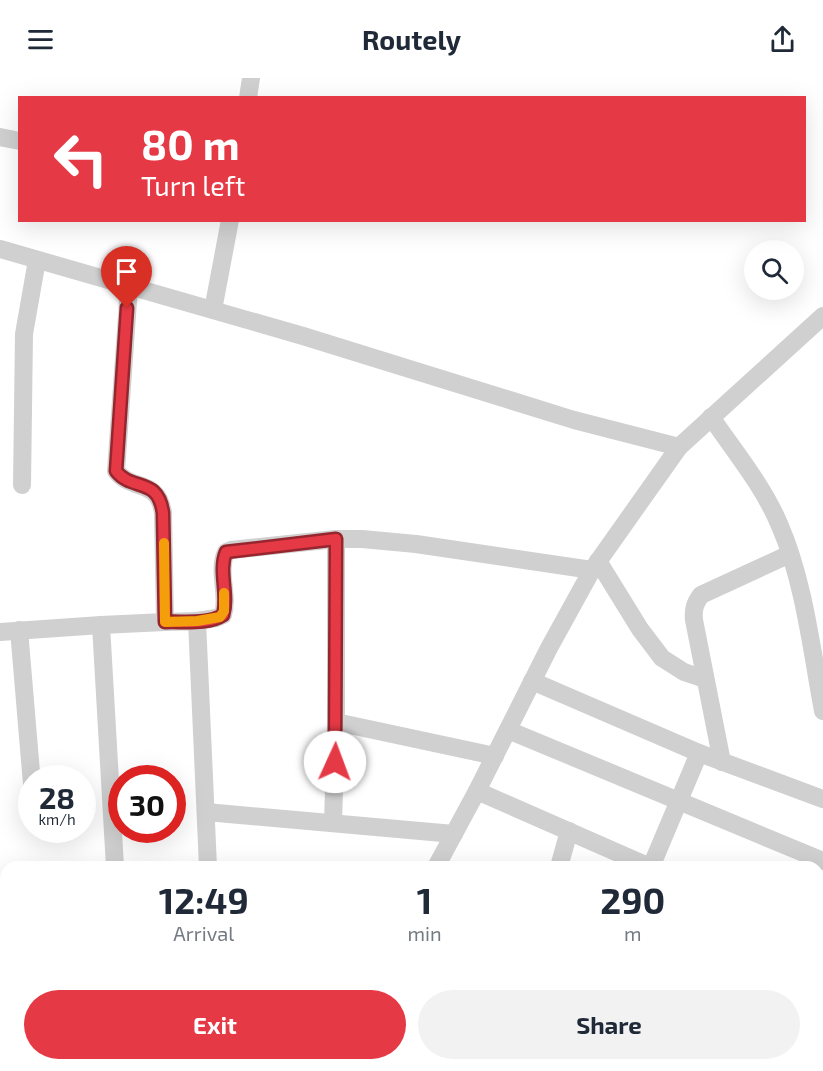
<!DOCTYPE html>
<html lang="en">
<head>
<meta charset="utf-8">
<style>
	:root { --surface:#fff; --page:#f2f2f3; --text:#1f2937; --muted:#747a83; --accent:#e63946 }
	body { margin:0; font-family:"Exo 2",sans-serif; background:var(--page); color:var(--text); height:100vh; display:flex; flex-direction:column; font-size:22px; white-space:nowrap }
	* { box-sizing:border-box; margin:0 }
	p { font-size:20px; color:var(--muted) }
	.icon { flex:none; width:33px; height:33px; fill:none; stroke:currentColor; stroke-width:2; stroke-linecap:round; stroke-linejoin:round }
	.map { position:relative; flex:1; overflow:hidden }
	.sheet { position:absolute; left:0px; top:783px; width:824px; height:210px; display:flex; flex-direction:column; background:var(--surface); border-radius:18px 18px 0 0; box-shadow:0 6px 24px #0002 }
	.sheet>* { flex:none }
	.top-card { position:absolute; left:18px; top:18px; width:788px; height:126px; border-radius:0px; box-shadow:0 6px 24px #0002; background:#e63946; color:#fff; overflow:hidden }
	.controls { position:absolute; left:744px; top:162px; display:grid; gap:12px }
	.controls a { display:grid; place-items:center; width:60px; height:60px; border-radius:50%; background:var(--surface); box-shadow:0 6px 24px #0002; font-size:30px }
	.speed { position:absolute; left:18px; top:687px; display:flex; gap:12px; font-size:30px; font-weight:700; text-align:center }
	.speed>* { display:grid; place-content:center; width:78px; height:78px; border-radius:50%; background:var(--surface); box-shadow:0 6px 24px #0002; line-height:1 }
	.speed small { font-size:15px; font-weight:400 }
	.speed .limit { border:9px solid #d22; background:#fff; color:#111 }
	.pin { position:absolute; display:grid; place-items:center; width:51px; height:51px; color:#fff; margin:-62px -26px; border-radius:50% 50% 50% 0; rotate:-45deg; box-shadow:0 0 6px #0007 }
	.pin .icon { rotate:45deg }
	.me { position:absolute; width:66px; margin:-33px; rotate:2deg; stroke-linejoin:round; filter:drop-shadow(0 0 4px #0008) }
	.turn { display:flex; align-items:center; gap:21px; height:126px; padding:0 24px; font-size:27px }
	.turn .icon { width:78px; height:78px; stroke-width:2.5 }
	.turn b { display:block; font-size:42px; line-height:51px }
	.eta { display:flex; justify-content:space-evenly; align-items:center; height:102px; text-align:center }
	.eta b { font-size:36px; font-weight:700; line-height:42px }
	.cta { display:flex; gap:12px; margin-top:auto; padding:12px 24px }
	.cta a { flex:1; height:69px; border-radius:36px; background:var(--accent); color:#fff; font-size:24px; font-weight:700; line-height:69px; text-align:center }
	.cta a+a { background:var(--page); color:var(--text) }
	header { display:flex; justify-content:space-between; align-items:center; height:78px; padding:0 24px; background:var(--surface); font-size:27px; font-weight:700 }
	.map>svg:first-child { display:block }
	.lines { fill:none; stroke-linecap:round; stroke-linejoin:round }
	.minor { stroke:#d0d0d0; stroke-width:18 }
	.route-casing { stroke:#96252e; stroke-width:15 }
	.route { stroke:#e63946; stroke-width:10 }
	.slow { stroke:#f59e0b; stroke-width:10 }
</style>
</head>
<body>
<header><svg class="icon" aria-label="menu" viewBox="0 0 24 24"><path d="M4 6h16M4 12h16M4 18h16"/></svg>Routely<svg class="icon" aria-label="share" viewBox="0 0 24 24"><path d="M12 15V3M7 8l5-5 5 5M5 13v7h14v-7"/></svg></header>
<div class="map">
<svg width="823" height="993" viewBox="0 0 823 993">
	<rect width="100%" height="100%" fill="#fff"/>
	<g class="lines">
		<!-- minor -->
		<g class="minor">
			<polyline points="248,20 251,0"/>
			<polyline points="0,59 20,63"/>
			<polyline points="0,171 303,258 574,342 679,369 823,238"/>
			<polyline points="213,232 230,142"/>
			<path d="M711 339C735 374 764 409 780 448 804 503 812 574 823 633"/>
			<polyline points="22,407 24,256 37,182"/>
			<polyline points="598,483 640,551 662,580 684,594 705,601"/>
			<path d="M197 543 216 540 223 537C229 517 217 493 226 474L231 472 336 461H362L416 466 592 492"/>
			<polyline points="165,544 197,543 208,789"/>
			<polyline points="19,552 32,706"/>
			<polyline points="0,554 101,547"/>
			<polyline points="532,603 699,675 823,721"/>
			<polyline points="336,644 495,678"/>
			<polyline points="508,652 823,783"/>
			<path d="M722 684 694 542C693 531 695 525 701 517L790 476"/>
			<polyline points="477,713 650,789"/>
			<polyline points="206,734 454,756"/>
			<polyline points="333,745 336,644 336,461"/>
			<path d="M115 789 101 547 165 544 163 435C158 400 132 414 116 393L129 209"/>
			<polyline points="436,789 477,713 549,570 592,492 679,369"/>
			<polyline points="559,789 569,753"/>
			<polyline points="651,789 699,675"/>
			<polyline points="818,858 823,859"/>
			<polyline points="0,861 6,861"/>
			<polyline points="818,936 823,937"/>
		</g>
	</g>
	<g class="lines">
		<!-- route casing -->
		<g class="route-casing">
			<path id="route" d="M127 230 116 393C132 414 158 398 163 435L165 544C182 543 208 547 223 537 229 517 218 493 226 474L336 461 335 684"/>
		</g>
		<!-- route -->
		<use href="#route" class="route"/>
		<!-- slow -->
		<polyline class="slow" points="164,465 165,544 197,543 220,539 224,533 224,515"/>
	</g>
</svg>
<div class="controls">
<a><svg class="icon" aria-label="search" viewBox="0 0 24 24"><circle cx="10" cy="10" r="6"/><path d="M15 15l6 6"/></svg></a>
</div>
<div class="speed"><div>28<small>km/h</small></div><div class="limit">30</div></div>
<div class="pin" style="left:127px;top:230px;background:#d93025"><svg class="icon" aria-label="arrive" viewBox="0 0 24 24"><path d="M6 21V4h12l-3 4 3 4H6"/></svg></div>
<svg class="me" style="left:335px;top:684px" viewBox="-20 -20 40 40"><circle r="19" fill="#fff"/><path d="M0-13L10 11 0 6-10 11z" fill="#e63946"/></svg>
<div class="top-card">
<div class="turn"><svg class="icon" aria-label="left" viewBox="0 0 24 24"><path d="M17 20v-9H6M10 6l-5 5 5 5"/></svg><div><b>80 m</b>Turn left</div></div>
</div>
<section class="sheet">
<div class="eta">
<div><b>12:49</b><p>Arrival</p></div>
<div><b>1</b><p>min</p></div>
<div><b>290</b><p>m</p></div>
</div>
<div class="cta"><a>Exit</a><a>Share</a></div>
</section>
</div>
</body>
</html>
